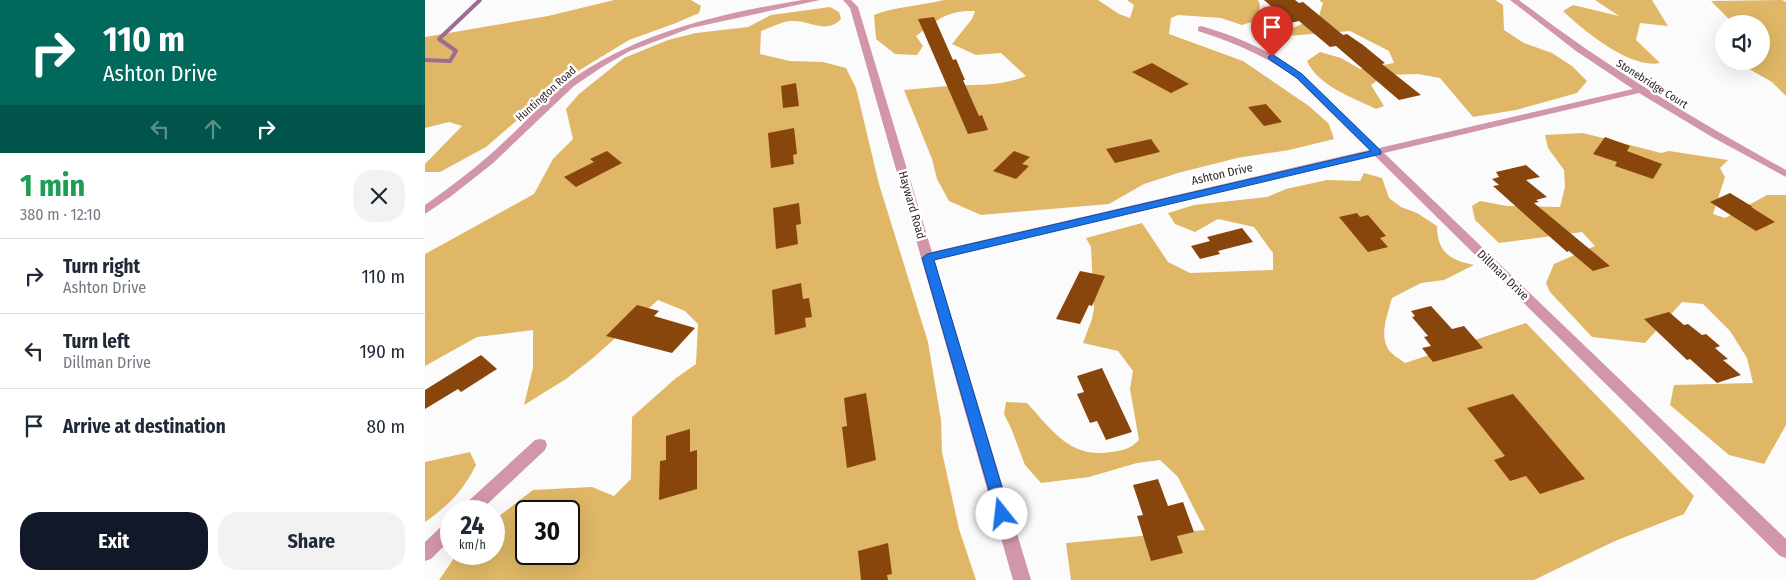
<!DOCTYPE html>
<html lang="en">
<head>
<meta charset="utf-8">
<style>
	:root { --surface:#fff; --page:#f2f2f3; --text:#1f2937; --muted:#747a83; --line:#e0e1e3; --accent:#111827 }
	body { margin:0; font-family:"Fira Sans Condensed",sans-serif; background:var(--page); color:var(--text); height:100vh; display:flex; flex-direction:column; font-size:19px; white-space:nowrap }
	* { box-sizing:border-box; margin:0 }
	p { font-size:16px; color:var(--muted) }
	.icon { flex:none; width:28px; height:28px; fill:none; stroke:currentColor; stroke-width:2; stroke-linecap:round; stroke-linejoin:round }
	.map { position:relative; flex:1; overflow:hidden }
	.sheet { display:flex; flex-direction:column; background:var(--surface); width:425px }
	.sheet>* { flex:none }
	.guide { background:#00695c; color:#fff; overflow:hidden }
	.buttons { position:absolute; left:1290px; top:15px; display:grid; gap:10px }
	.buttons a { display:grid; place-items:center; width:55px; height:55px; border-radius:50%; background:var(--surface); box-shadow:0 5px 20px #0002; font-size:25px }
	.speed { position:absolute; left:15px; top:500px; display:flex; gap:10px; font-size:25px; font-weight:700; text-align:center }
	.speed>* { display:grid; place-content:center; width:65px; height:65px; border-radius:50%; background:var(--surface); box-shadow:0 5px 20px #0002; line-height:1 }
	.speed small { font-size:12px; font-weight:400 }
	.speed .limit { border:2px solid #111; border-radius:8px; background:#fff; color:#111 }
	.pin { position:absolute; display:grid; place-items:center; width:42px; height:42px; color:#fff; margin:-51px -21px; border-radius:50% 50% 50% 0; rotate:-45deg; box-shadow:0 0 5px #0007 }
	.pin .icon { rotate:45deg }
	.me { position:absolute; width:55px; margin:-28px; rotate:344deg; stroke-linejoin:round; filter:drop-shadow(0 0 4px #0008) }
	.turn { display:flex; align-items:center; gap:18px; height:105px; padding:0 20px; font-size:22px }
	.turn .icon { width:65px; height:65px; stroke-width:2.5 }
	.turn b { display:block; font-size:35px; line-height:42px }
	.lanes { display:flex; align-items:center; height:48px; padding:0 20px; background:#0003; justify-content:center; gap:25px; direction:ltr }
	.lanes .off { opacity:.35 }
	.round { display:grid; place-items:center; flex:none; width:52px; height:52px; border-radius:20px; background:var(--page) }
	.overview { display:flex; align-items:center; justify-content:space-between; height:85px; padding:0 20px }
	h1 { font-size:30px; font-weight:700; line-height:38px; color:#1e9e55 }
	.action { display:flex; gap:10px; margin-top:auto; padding:10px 20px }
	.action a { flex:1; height:58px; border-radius:20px; background:var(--accent); color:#fff; font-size:20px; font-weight:700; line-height:58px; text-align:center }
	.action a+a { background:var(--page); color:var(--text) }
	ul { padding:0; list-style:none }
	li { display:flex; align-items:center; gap:15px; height:75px; padding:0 20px; border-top:1px solid var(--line) }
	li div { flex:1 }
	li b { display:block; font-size:19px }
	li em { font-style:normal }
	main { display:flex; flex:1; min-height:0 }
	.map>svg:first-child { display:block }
	.forest { fill:#dfb766; fill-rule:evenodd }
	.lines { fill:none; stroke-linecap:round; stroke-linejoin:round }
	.stream { stroke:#9c6c94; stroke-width:4 }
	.building { fill:#88460c }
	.minor { fill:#d296a9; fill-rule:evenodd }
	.route { fill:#1a73e8; stroke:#114b97 }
	.labels { text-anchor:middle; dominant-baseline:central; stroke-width:5; stroke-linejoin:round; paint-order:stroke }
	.far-street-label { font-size:11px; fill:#342725; stroke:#fff }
	.street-label { font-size:12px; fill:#342725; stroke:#fff }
</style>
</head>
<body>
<main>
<section class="sheet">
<div class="guide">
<div class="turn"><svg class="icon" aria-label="right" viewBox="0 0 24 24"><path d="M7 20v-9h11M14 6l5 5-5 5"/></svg><div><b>110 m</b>Ashton Drive</div></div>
<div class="lanes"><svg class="icon off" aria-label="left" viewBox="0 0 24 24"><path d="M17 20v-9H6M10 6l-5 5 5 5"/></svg><svg class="icon off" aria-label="ahead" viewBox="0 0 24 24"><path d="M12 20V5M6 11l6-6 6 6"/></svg><svg class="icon" aria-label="right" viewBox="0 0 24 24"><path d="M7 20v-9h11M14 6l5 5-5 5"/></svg></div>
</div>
<div class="overview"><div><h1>1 min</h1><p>380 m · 12:10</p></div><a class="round"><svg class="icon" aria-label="close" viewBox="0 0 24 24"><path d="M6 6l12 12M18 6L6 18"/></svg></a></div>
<ul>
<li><svg class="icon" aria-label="right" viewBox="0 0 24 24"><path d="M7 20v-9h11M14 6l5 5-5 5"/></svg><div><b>Turn right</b><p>Ashton Drive</p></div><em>110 m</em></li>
<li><svg class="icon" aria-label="left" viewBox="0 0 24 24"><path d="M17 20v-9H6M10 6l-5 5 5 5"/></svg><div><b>Turn left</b><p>Dillman Drive</p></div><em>190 m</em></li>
<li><svg class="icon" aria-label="arrive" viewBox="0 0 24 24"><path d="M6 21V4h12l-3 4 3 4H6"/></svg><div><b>Arrive at destination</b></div><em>80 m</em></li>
</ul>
<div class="action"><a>Exit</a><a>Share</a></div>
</section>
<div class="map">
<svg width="1361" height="580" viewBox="0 0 1361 580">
	<rect width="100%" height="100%" fill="#fbfbfb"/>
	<!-- forest -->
	<g class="forest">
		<polygon points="189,0 266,0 276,6 274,13 251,23 204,40 140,79 61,147 15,172 0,172 0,164 37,126 24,122 0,128 0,37 123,16"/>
		<path d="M519 0H673L694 14 705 18 709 5 702 0H833L835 5 833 20 817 25 796 18 753 15 746 18 744 34 818 61 884 106 904 124 909 139 864 150 812 158 753 173 719 184 684 204 556 215 524 201 512 179 507 159 479 90C494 89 508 87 523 86 550 84 575 87 601 76L576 53 551 55 527 44 547 19 550 11C521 10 513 20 491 36L498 46 492 55 470 54 451 39 449 15C471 6 496 6 519 0Z"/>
		<path d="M894 0H1070L1078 5 1079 30 1099 43 1127 53 1147 66 1162 81 1152 93 1091 110 1048 117 1015 78 993 74 960 75 946 85 959 106 951 109C927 97 893 86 882 61L895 52 916 58 935 69 969 63 964 51 925 31 849 37 894 16 898 3Z"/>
		<path d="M1170 0H1227L1243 26 1215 23 1211 40 1235 63C1205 69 1159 31 1138 11L1148 5 1194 16Z"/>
		<polygon points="1357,0 1361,2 1361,96 1347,82 1310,61 1336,61 1336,24 1303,24 1304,19 1286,1"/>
		<path d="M405 7 414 12 416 19C401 35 385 20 367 21 357 21 345 28 336 31L335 54 365 61 398 62 421 68 431 88 454 184 503 342 516 420 517 452 534 529 551 580H14L32 554H69V520L108 490 167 487 189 496 206 479 207 417 251 378 271 364 273 324 260 311 233 300 168 358 141 379 99 405 108 368V330L52 337 0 366V254L109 194 128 159 148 139 141 109 154 94 199 58 243 40 271 33 323 27 346 15ZM101 511H144V554H101Z"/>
		<polygon points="1158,133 1236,153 1244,151 1303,160 1295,168 1300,177 1288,214 1300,218 1342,195 1361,195 1361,425 1339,464 1304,455 1245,405 1249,385 1328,383 1322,358 1305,331 1278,304 1257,302 1220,343 1167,337 1125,292 1121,283 1129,264 1170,246 1157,232 1074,243 1050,220 1047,206 1055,201 1082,206 1135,207 1140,187 1139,170 1123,148 1120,135"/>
		<path d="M939 173 957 178 964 198 976 207 992 213 1012 226C1012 252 1025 260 1049 265L1019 280 996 283 967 298C963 313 955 332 962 347 965 354 975 359 980 363L1101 323 1269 496 1259 514 1190 541 1109 580H646L641 543 780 530 753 477 735 460 712 463 664 477 616 483 600 465 586 428 579 414 581 402 602 403C628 431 645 459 687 452 699 450 705 449 714 440L705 389 708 371 693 351 658 343 667 319 669 309 666 247 661 238 717 223 743 262 765 273 848 270V253L829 227 793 219 770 232 750 224 743 213 769 205 842 197 861 189 902 180 935 181Z"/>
		<path d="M45 452 51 465C38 491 24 505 0 522V462Z"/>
	</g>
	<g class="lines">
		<!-- stream -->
		<polyline class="stream" points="0,60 25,61 31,51 14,39 55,0"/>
	</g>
	<!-- building -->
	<g class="building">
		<polygon points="839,0 870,0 874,3 878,2 918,35 922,34 938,45 960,63 957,64 996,95 974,100 911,46 905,47 874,21 865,23"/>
		<polygon points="509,17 528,60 531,59 540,80 538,80 554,116 557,115 563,130 543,134 493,19"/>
		<polygon points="727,63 764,84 746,93 707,72"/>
		<polygon points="371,83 374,106 358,108 356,86"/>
		<polygon points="841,104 857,122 839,126 823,107"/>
		<polygon points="369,128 372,154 368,155 369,164 346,168 343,133"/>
		<polygon points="1180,137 1205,146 1202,151 1237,164 1228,179 1190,166 1192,162 1168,154"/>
		<polygon points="726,139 735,152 690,163 681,149"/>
		<polygon points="182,151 197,163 151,187 139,177 169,162 165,159"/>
		<polygon points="589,151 605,157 597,164 604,166 591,179 568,171"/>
		<polygon points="1101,165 1115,177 1101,180 1122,197 1111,200 1114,202 1109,203 1185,266 1168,271 1144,251 1142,252 1068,186 1074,185 1067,179 1074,177 1071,172"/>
		<polygon points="1305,193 1328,207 1326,207 1350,222 1331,231 1285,202"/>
		<polygon points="374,203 376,224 371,225 373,244 351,249 348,208"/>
		<polygon points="932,213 935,217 943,215 961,236 955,238 963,247 943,252 914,217"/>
		<polygon points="817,228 828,242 793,251 795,254 775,259 766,246 785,241 782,237"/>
		<polygon points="655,271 680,276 667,306 664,305 655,324 631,319"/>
		<polygon points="376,283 378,299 384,298 387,317 380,318 381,327 350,335 347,290"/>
		<polygon points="212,305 234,311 229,316 270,328 247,353 181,336"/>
		<polygon points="1006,306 1027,329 1039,326 1058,348 1008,362 997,348 1006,346 999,337 1003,336 987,317 990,316 986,311"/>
		<polygon points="1244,312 1259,325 1263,324 1277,335 1281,334 1295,346 1290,348 1303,359 1298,360 1316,375 1292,383 1265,359 1262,360 1219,319"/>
		<polygon points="56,355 72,369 36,392 33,389 0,409 0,390"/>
		<polygon points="677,368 707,432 681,440 672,421 665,423 652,394 659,392 652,376"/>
		<polygon points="441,393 451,460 422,468 417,427 422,426 419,398"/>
		<polygon points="1088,394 1160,479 1115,494 1101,476 1085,481 1069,460 1080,456 1042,408"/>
		<polygon points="265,429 265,452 272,450 272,489 234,500 235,461 241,460 241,436"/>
		<polygon points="733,479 743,506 758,502 769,532 752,536 758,553 726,561 712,516 718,515 708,485"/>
		<polygon points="463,543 467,574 462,575 463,580 436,580 433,551"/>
	</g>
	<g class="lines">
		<!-- minor -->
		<g class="minor">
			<path d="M377 0H395L266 28 205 51 177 67 149 86 67 164 25 197 0 214V205C28 185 55 165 80 141 101 122 120 99 143 82 212 32 294 14 377 0Z"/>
			<path d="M418 0H426L433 7 507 252 944 150 871 78C841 56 808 42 773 31V27L776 26C812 36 847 52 877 74L954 148 1208 89 1151 51 1085 0H1094C1178 65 1268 119 1361 170V177L1287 137 1214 93 959 153 1361 539V558L1355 556 949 155 509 259 606 580H588L425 8Z"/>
			<polygon points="115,439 120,440 122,445 120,450 55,511 36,511 38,506 110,440"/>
			<polygon points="26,520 26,539 6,559 0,561 0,542 20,523"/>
		</g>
	</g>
	<!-- route -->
	<polygon class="route" points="847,54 877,74 956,151 956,154 509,260 585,514 582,518 577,520 572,518 497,258 502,254 946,151 872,78 844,59 843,57"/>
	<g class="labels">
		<!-- far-street labels -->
		<g class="far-street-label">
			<text transform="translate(1227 84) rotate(32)">Stonebridge Court</text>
			<text transform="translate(121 94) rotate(-42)">Huntington Road</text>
		</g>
		<!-- street labels -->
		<g class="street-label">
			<text transform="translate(797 174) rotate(-13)">Ashton Drive</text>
			<text transform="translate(487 205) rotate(74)">Hayward Road</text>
			<text transform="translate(1078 275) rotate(44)">Dillman Drive</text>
		</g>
	</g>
</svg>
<div class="buttons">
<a><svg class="icon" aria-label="sound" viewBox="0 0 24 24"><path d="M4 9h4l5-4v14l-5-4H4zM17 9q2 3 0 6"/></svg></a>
</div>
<div class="speed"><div>24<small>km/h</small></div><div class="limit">30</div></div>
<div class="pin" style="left:847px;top:57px;background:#d93025"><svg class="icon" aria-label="arrive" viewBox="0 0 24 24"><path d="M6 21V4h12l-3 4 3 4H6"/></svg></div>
<svg class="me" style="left:577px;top:514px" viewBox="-20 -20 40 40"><circle r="19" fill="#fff"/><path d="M0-13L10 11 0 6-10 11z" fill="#1a73e8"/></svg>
</div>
</main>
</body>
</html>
